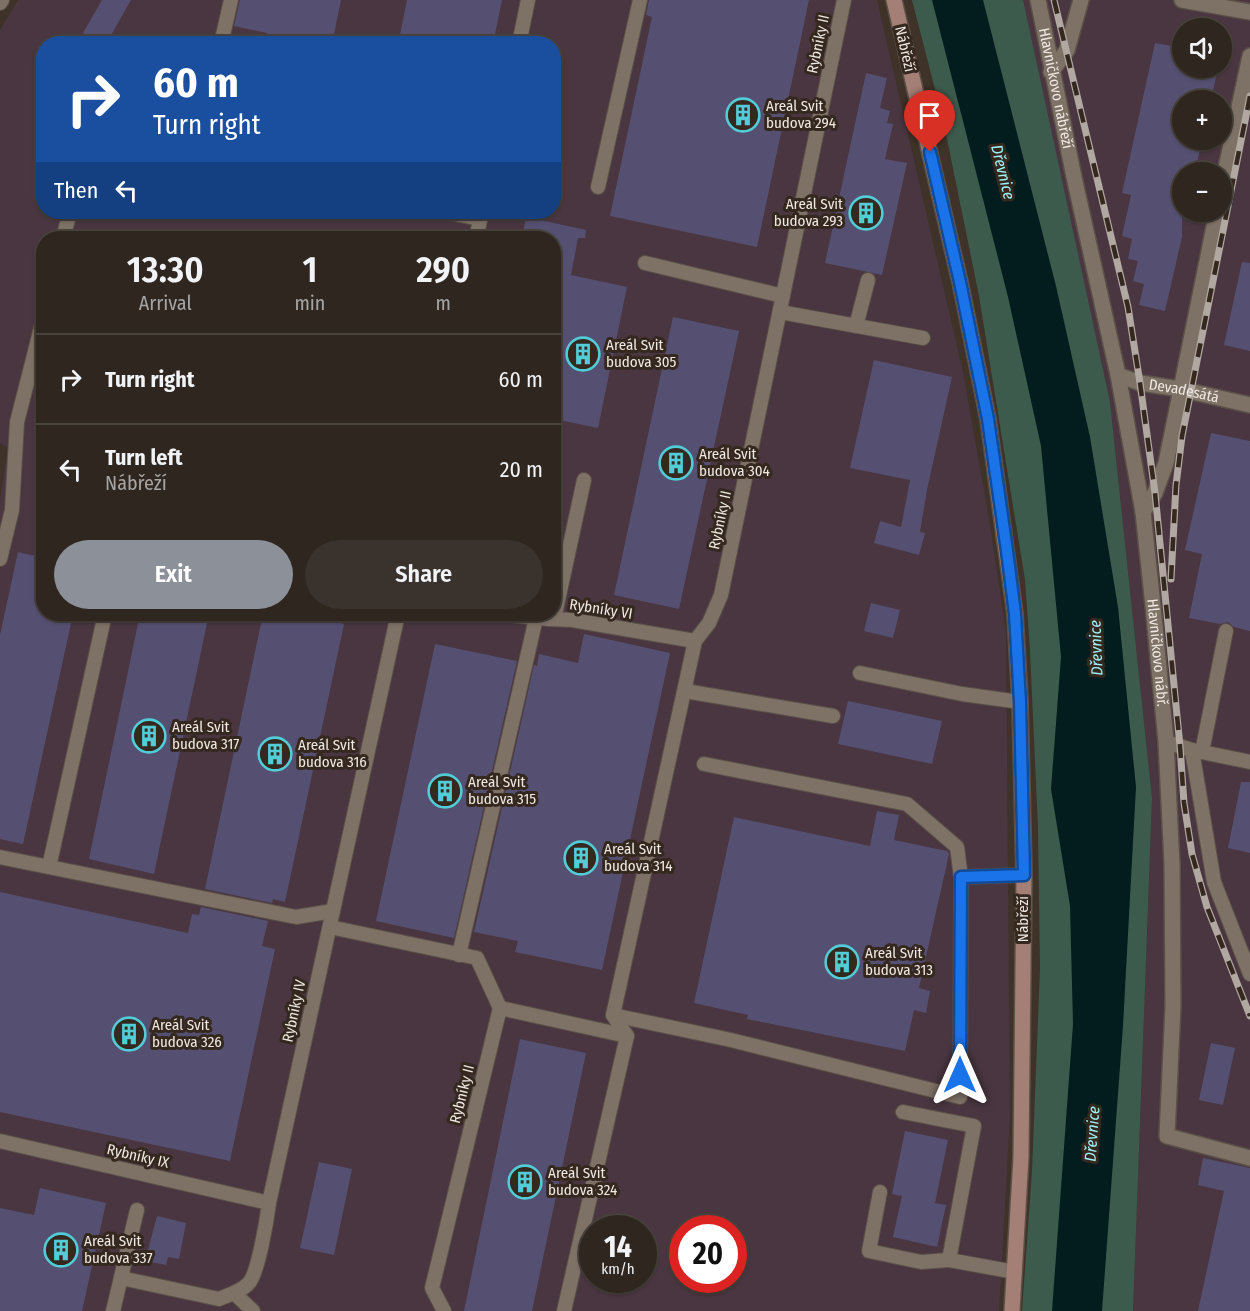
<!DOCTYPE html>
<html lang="en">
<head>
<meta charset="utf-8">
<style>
	:root { --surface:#2e261f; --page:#3a322c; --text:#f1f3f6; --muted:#a7a5a4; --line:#49433d; --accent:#8c9099 }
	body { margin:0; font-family:"Fira Sans Condensed",sans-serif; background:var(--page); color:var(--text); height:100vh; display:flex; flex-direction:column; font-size:22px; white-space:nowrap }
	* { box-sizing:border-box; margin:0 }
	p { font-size:20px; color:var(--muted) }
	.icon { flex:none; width:33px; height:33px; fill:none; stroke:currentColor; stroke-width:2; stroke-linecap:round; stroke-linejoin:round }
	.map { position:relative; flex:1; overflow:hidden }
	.panel { position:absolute; left:36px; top:231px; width:525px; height:390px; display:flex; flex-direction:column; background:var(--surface); border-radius:24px; box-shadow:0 2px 4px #0004,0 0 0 2px var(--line) }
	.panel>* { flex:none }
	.hud { position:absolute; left:36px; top:36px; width:525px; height:183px; border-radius:24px; box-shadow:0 2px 4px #0004,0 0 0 2px var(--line); background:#1a4fa0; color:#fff; overflow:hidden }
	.controls { position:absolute; left:1172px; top:18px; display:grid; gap:12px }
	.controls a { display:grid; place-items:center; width:60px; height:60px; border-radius:50%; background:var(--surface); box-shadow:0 2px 4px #0004,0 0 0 2px var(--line); font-size:30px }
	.speed { position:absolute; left:579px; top:1215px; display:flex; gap:12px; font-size:30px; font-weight:700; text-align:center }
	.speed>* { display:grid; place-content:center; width:78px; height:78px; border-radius:50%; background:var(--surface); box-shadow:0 2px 4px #0004,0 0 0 2px var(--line); line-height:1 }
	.speed small { font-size:15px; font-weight:400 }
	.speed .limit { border:9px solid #d22; background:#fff; color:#111 }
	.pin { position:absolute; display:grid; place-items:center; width:51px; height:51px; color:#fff; margin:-62px -26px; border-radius:50% 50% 50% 0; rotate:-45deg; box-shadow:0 0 6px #0007 }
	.pin .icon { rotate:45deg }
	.me { position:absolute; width:66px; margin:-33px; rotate:0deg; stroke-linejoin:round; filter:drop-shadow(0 0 4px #0008) }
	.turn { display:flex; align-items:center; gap:21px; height:126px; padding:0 18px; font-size:27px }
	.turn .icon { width:78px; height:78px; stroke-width:2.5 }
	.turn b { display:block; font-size:42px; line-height:51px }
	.then { display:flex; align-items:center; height:57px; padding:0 18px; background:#0003; gap:12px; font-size:22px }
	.eta { display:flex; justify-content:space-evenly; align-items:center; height:102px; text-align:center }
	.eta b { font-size:36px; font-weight:600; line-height:42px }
	.primary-button { display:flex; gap:12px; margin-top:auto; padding:12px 18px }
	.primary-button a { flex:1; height:69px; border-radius:36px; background:var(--accent); color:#fff; font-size:24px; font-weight:600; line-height:69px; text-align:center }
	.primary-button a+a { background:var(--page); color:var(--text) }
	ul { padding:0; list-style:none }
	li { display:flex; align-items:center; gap:18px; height:90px; padding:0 18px; border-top:2px solid var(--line) }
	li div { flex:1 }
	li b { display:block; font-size:22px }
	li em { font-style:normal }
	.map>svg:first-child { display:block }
	.industrial { fill:#493640; fill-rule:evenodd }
	.green { fill:#3d5b4c }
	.water { fill:#031d1e }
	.building { fill:#555071 }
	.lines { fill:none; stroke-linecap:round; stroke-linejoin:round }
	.lane-casing { stroke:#5a5047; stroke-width:16 }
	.street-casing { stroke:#5a5047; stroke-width:18 }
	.secondary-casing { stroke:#5a5047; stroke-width:18 }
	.lane { stroke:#7e7166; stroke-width:14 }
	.street { stroke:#7e7166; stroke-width:15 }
	.secondary { stroke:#a37f75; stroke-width:15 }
	.rail-casing { stroke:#b1a8a1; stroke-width:7 }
	.rail { stroke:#34281f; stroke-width:4.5; stroke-dasharray:14; stroke-linecap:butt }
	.route-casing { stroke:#114b97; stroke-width:15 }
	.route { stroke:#1a73e8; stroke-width:10 }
	.labels { text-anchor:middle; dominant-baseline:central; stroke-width:6; stroke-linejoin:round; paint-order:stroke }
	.street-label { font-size:15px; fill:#f0e8e2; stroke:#34281f }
	.poi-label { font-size:15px; fill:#f0e8e2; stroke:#34281f; text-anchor:start }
	.water-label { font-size:16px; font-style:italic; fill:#9ef4f8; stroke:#34281f }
</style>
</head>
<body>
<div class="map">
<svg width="1250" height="1311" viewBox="0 0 1250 1311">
	<rect width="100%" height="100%" fill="#3e3229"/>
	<!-- industrial -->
	<g class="industrial">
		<path d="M18 0H877L963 372 989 519 1006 631 1010 1118 999 1311H0V501L8 447 0 444V30ZM44 44H554V212H44ZM44 238H554V614H44ZM592 1228H644V1280H592ZM682 1228H734V1280H682Z"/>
		<path d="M1020 0H1250V1311H1133L1152 798 1110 402ZM1182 28H1221V68H1182ZM1182 100H1221V140H1182ZM1182 172H1221V212H1182Z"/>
	</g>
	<!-- green -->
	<polygon class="green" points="912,0 1023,0 1110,402 1152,798 1133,1311 1022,1311 1032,1171 1040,969 1038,827 1030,651 1025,580 979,296 944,124"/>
	<!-- water -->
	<polygon class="water" points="932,0 983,0 1056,286 1090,437 1118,607 1136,787 1123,1026 1102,1311 1052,1311 1073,1024 1070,906 1051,789 1061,657 1041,446 1008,297"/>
	<!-- building -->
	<g class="building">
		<polygon points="102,0 131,0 106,44 100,44 83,33"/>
		<polygon points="240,0 341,0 332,44 265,44 267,33 234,26"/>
		<polygon points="407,0 502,0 493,44 398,44"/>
		<polygon points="649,0 809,0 757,247 610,216 652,17 646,15"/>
		<polygon points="1155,43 1182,48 1182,68 1218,68 1211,100 1182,100 1182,140 1202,140 1195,172 1182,172 1182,237 1165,311 1139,305 1144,284 1133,281 1138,261 1128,259 1132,239 1122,236 1131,195 1122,193"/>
		<polygon points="866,73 887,78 880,108 890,111 887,123 893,124 885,159 907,163 882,275 825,263"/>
		<polygon points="526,217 586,230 585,238 578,238 571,275 627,287 598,428 554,419 554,238 522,238"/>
		<polygon points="1242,262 1250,263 1250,351 1224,345"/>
		<polygon points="673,317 739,331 679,609 614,595"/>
		<polygon points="874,360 952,377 927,490 920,532 925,533 919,555 874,543 880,521 901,527 910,480 850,468"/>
		<polygon points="1211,433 1250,441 1250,631 1234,627 1228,622 1220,624 1189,618 1202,554 1185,550"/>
		<polygon points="18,552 44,558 44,614 73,614 23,844 0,839 0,635"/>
		<polygon points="871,603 900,610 893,638 864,631"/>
		<polygon points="140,614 209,614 154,874 89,859"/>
		<polygon points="263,614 296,614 344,624 285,902 273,899 272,903 205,889"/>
		<polygon points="584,634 670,653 602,970 515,952 518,941 474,932 534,665 537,666 539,654 578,663"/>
		<polygon points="435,644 517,661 454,938 376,921"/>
		<polygon points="848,701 942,721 932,764 838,744"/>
		<polygon points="1241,782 1250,782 1250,853 1228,848"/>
		<polygon points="877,811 899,815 894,840 947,851 949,854 919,988 930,991 926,1013 914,1010 905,1051 747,1019 748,1015 694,1003 734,817 870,846"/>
		<polygon points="0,892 188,933 192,914 199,915 201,907 268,921 262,946 275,949 230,1161 0,1112"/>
		<polygon points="520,1039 586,1053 532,1311 464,1311"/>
		<polygon points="1211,1043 1235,1048 1223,1105 1199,1100"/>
		<polygon points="905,1131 948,1140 935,1203 946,1205 937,1247 893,1237 902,1196 892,1194"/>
		<polygon points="1203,1158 1250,1168 1250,1311 1198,1311 1224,1191 1198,1185"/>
		<polygon points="319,1162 352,1169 334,1255 300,1248"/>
		<polygon points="40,1188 106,1203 82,1311 0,1311 0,1208 34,1215"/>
		<polygon points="157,1216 186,1223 179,1259 168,1257 166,1265 145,1261"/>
	</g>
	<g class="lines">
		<!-- lane casing -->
		<g class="lane-casing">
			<g id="lane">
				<polyline points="0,3 2,0"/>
				<polyline points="221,44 231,0"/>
				<polyline points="519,44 528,0"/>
				<polyline points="598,187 640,0"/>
				<polyline points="446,212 480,219"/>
				<polyline points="63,238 70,212"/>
				<polyline points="476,238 482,212"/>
				<polyline points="645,263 783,296"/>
				<polyline points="780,312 923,338"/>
				<polyline points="856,326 868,280"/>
				<polyline points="0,559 12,510 17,422 44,316"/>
				<polyline points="502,614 549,619 572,620 695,641"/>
				<polyline points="554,619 584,480"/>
				<polyline points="860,673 962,694 1020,702"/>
				<polyline points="685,691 833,716"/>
				<polyline points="1166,742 1192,750 1250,762"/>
				<polyline points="1192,750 1214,882 1250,974"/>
				<polyline points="1202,752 1226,631"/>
				<polyline points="704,764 907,804 957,847 961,877"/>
				<polyline points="0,857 296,917 333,911"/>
				<polyline points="49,867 105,614"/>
				<polyline points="330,927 477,958 500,1008"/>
				<polyline points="459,955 536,618"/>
				<polyline points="613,1015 731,1040 960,1097 961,877 1024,875"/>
				<polyline points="903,1112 974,1126 949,1260 1015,1272"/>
				<polyline points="0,1141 269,1203"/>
				<polyline points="880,1192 869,1251 921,1262 949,1260"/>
				<path d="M121 1278 219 1299C228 1295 240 1292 248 1284 258 1275 267 1219 269 1203L398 614"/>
				<polyline points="234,1293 253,1311"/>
				<polyline points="113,1311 137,1210"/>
				<polyline points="444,1311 432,1288 500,1008 627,1036"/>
				<polyline points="564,1311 627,1036 613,1015 695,641 709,623 721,595 844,0"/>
			</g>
		</g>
		<!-- street casing -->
		<g class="street-casing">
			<g id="street">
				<path id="s1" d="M1038 0 1074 177 1118 375 1143 512 1153 606 1166 742 1172 864 1173 1006 1167 1136 1250 1158"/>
				<polyline points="1182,0 1250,12"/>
				<polyline points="1051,72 1067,50 1081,0"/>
				<polyline points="1221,191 1250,56"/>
				<path id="s2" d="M1118 375 1140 383 1180 389 1250 405"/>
				<polyline points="1143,512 1155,493 1166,463 1217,212"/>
			</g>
		</g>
		<!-- secondary casing -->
		<g class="secondary-casing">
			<polyline id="secondary" points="894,0 960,282 988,419 1015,614 1020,702 1024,875 1021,1157 1012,1311"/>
		</g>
		<!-- lane -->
		<use href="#lane" class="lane"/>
		<!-- street -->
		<use href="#street" class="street"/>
		<!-- secondary -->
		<use href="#secondary" class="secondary"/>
		<!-- rail casing -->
		<g class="rail-casing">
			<g id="rail">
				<polyline points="1054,0 1128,307 1140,383 1155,493 1180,746 1184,803 1192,854 1207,907 1250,1016"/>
				<polyline points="1171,579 1176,485 1182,436 1250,96"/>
			</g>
		</g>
		<!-- rail -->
		<use href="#rail" class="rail"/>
	</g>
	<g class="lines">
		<!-- route casing -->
		<g class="route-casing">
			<polyline id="route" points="930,152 960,282 988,419 1007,551 1015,614 1020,702 1024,875 961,877 960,1075"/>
		</g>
		<!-- route -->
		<use href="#route" class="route"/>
	</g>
	<!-- icons -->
	<defs>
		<g id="building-ring" transform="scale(1.725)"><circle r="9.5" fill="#34281f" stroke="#52ccd6" stroke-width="1.5"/><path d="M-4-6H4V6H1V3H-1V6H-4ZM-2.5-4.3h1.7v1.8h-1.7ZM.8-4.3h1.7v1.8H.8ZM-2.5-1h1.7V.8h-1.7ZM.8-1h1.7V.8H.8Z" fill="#52ccd6"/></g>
	</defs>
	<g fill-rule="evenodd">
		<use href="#building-ring" x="743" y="115"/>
		<use href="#building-ring" x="866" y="213"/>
		<use href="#building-ring" x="583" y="354"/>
		<use href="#building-ring" x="676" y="463"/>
		<use href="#building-ring" x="149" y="736"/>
		<use href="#building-ring" x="275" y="754"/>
		<use href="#building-ring" x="445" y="791"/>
		<use href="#building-ring" x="581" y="858"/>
		<use href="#building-ring" x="842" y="962"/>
		<use href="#building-ring" x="129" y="1034"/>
		<use href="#building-ring" x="525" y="1182"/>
		<use href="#building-ring" x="61" y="1250"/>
	</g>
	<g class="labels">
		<!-- street labels -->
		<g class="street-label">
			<text transform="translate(818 44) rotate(-78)">Rybníky II</text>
			<text transform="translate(905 49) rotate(77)">Nábřeží</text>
			<text stroke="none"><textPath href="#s1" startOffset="90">Hlavničkovo nábřeží</textPath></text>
			<text stroke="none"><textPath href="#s2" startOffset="68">Devadesátá</textPath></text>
			<text transform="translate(720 520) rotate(-78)">Rybníky II</text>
			<text transform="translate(601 609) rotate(9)">Rybníky VI</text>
			<text stroke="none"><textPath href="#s1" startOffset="664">Hlavničkovo nábř.</textPath></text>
			<text transform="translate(1023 919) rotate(-90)">Nábřeží</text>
			<text transform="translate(294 1011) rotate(-78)">Rybníky IV</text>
			<text transform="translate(462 1094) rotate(-76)">Rybníky II</text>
			<text transform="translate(138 1156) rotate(13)">Rybníky IX</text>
		</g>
		<!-- poi labels -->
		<g class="poi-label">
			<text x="766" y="106">Areál Svit<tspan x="766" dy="17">budova 294</tspan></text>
			<text x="843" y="204" text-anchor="end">Areál Svit<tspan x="843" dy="17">budova 293</tspan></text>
			<text x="606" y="345">Areál Svit<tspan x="606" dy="17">budova 305</tspan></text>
			<text x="699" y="454">Areál Svit<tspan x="699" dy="17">budova 304</tspan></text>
			<text x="172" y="727">Areál Svit<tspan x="172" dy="17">budova 317</tspan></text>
			<text x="298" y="745">Areál Svit<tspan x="298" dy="17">budova 316</tspan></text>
			<text x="468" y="782">Areál Svit<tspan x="468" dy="17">budova 315</tspan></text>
			<text x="604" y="849">Areál Svit<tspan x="604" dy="17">budova 314</tspan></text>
			<text x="865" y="953">Areál Svit<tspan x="865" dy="17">budova 313</tspan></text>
			<text x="152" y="1025">Areál Svit<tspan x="152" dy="17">budova 326</tspan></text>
			<text x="548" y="1173">Areál Svit<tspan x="548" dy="17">budova 324</tspan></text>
			<text x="84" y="1241">Areál Svit<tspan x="84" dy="17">budova 337</tspan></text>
		</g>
		<!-- water labels -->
		<g class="water-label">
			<text transform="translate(1003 172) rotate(76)">Dřevnice</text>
			<text transform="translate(1096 648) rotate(-92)">Dřevnice</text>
			<text transform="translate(1092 1134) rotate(-86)">Dřevnice</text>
		</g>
	</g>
</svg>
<div class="controls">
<a><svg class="icon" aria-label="sound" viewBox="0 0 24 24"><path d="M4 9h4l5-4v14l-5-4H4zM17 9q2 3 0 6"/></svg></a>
<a>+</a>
<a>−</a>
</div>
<div class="speed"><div>14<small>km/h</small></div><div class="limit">20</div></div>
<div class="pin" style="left:930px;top:152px;background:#d93025"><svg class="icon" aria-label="arrive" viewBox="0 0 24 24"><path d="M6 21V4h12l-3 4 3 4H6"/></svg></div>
<svg class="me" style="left:960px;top:1075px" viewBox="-20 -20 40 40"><path d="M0-17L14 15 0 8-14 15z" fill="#1a73e8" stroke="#fff" stroke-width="4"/></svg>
<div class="hud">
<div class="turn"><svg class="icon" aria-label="right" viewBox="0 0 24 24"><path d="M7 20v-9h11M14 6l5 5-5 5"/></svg><div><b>60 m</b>Turn right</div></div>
<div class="then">Then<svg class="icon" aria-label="left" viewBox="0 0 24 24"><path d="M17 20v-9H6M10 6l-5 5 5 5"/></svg></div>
</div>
<section class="panel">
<div class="eta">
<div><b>13:30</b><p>Arrival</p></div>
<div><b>1</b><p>min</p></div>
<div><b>290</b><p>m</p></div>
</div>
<ul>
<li><svg class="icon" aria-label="right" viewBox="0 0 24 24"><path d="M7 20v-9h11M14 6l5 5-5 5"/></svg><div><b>Turn right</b></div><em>60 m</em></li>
<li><svg class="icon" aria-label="left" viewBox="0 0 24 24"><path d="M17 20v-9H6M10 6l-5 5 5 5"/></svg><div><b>Turn left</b><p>Nábřeží</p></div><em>20 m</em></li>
</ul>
<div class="primary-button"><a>Exit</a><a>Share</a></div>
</section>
</div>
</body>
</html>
